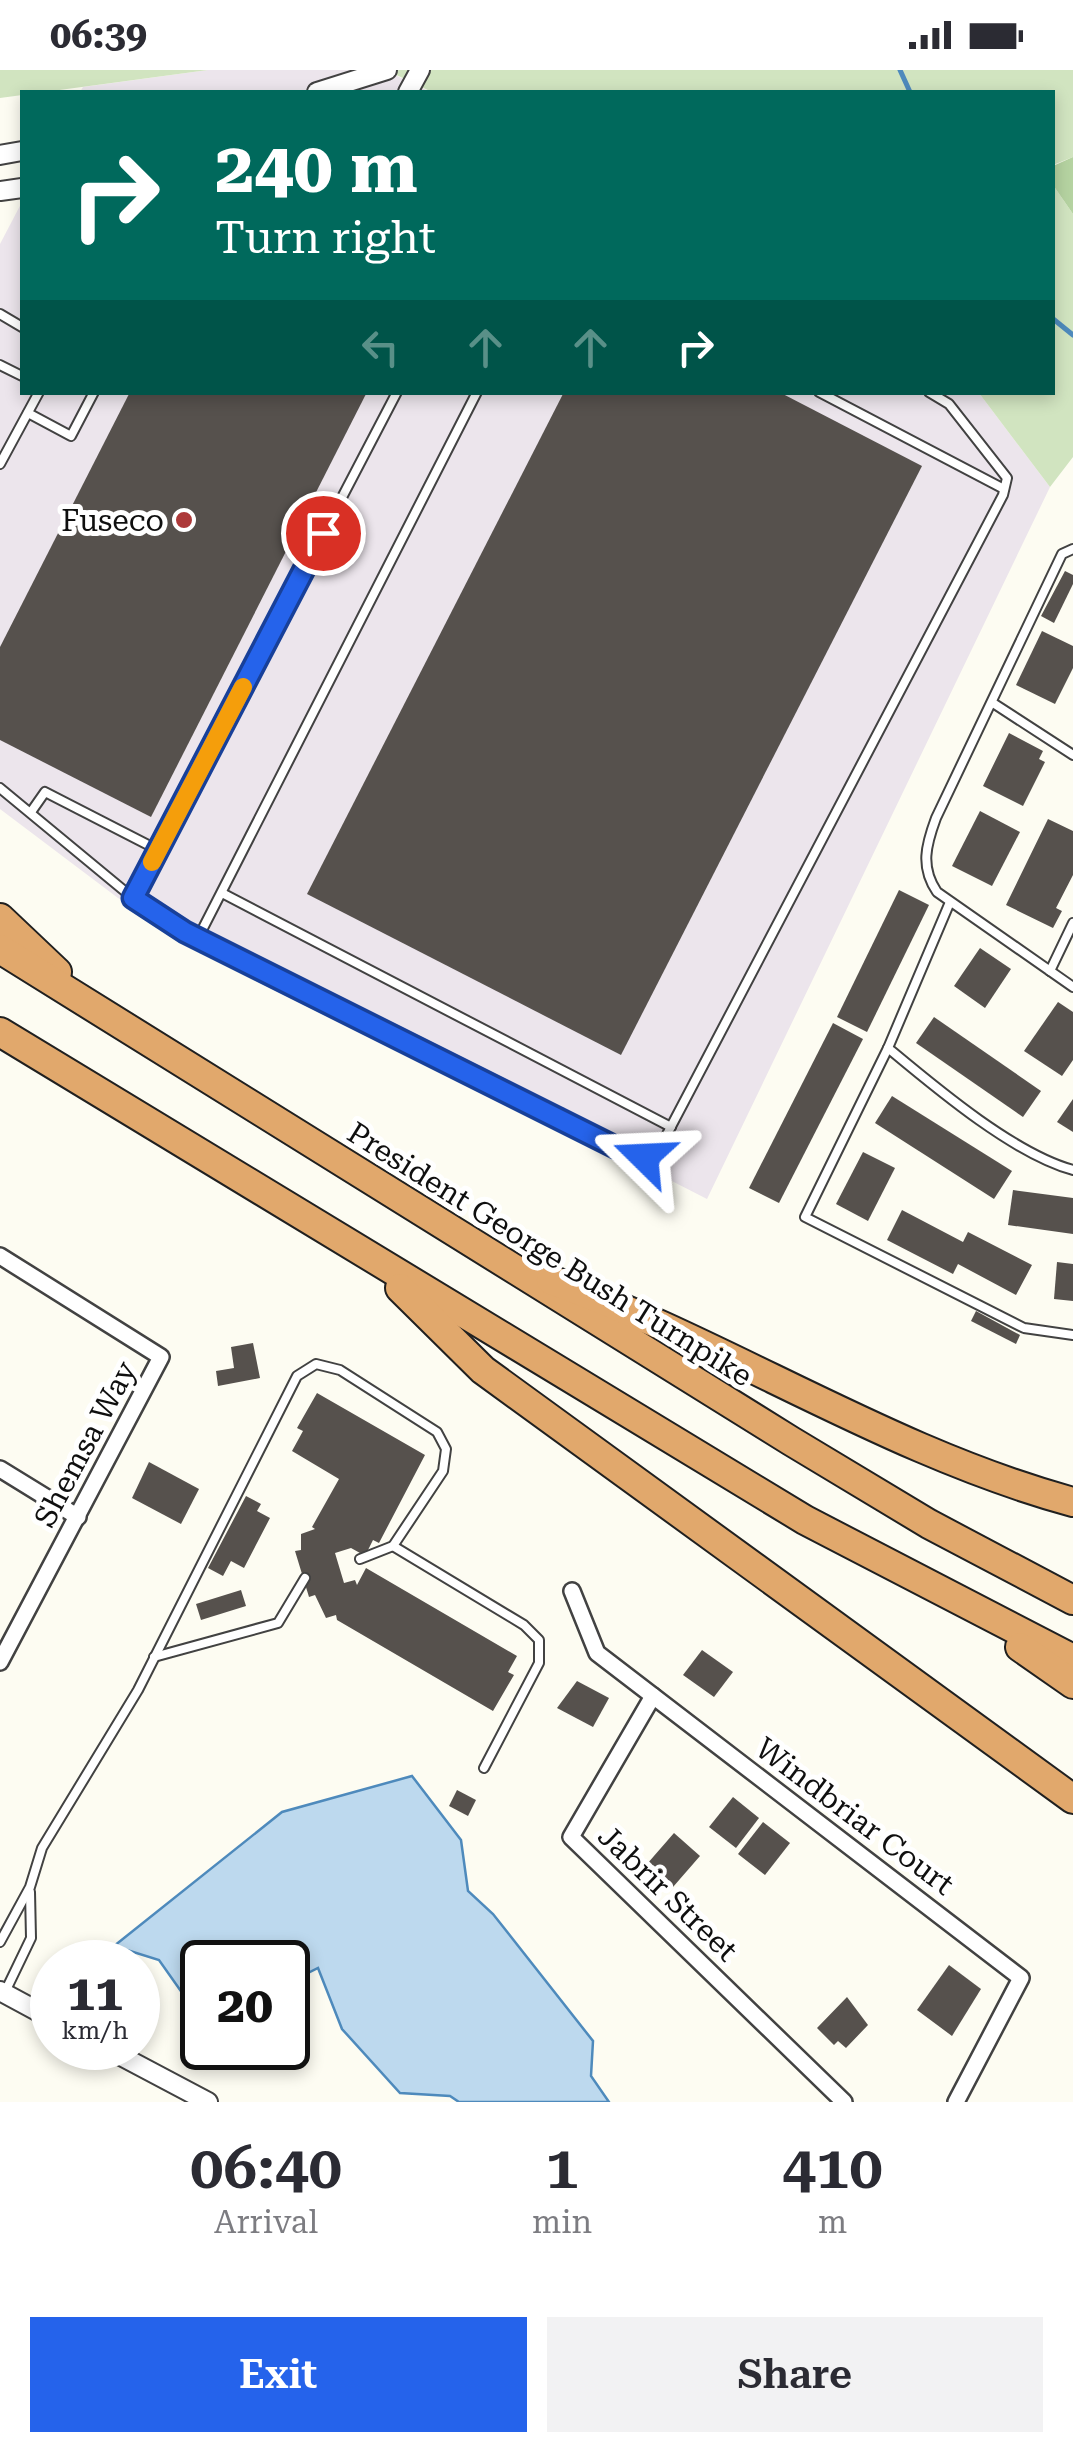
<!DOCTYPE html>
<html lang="en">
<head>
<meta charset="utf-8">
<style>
	:root { --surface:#fff; --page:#f2f2f3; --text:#2b2b33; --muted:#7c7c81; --accent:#2563eb }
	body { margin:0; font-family:"Roboto Serif",serif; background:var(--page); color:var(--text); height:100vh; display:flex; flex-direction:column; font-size:38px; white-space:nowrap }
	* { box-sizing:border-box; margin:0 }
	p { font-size:32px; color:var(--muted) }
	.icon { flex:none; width:55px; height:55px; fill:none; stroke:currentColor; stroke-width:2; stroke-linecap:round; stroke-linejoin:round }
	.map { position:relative; height:2032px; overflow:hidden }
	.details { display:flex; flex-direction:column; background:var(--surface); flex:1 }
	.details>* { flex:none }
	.hud { position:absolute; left:20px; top:20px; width:1035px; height:305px; border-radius:0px; box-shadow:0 5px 15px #0003; background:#00695c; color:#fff; overflow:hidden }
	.speed { position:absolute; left:30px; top:1870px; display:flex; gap:20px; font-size:50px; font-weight:700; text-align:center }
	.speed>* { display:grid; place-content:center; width:130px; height:130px; border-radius:50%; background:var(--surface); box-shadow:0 5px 15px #0003; line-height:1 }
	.speed small { font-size:25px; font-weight:400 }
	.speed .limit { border:5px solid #111; border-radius:15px; background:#fff; color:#111 }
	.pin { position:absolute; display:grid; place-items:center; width:85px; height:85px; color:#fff; margin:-42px; border:5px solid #fff; border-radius:50%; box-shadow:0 2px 10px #0007 }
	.me { position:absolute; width:110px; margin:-55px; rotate:291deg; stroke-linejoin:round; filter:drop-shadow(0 0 8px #0008) }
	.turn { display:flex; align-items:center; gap:35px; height:210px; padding:0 30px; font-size:45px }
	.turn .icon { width:130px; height:130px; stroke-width:2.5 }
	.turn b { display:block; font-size:70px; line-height:85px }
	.lanes { display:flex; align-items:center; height:95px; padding:0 30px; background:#0003; justify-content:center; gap:50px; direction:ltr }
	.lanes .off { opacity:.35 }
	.eta { display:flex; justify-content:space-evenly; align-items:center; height:170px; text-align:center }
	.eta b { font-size:60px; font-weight:600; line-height:70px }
	.cta { display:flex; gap:20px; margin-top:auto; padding:20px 30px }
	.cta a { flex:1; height:115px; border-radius:0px; background:var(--accent); color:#fff; font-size:40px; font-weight:600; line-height:115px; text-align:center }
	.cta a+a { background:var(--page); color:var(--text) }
	.status { display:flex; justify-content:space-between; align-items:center; height:70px; padding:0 50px; background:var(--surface); direction:ltr }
	.status svg { height:28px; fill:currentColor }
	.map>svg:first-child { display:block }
	.industrial { fill:#ece5ec }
	.green { fill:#d1e4c0 }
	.forest { fill:#b5d3a1 }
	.water { fill:#bdd9ee; stroke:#4e8abc; stroke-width:2.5 }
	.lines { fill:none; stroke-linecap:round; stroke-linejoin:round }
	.stream { stroke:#4e8abc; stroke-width:5 }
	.building { fill:#56514d }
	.service-casing { stroke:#424242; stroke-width:12 }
	.minor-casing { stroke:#424242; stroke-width:20 }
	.tertiary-casing { stroke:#424242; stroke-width:22 }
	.motorway-casing { stroke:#202020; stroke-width:32 }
	.service { stroke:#fff; stroke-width:8 }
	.minor { stroke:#fff; stroke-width:15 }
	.tertiary { stroke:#fff; stroke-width:18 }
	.motorway { stroke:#e1a86c; stroke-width:28 }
	.route-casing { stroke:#184099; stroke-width:25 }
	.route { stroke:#2563eb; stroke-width:18 }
	.slow { stroke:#f59e0b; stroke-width:18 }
	.poi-dot { fill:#ad3939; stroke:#fff; stroke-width:4 }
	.labels { text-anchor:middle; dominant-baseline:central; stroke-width:10; stroke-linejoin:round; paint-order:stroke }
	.poi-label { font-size:30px; fill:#0f0f0f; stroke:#fff; text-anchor:end }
	.street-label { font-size:30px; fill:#0f0f0f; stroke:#fff }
</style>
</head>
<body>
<div class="status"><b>06:39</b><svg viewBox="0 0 49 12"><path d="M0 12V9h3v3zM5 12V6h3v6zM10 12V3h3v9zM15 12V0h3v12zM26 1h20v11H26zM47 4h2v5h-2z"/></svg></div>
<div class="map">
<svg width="1073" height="2032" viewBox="0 0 1073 2032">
	<rect width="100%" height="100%" fill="#fdfcf2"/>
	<!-- industrial -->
	<g class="industrial">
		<polygon points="208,0 385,0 430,22 80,22 83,17"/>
		<polygon points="22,132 22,322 979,323 1050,417 707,1129 118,828 0,739 0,174"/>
	</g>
	<!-- green -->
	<g class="green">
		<polygon points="0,0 208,0 0,28"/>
		<polygon points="386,0 1073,0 1073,87 1053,95 1052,22 432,22"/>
		<polygon points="1053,115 1073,144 1073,387 1050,417 979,323 1052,322"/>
	</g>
	<!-- forest -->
	<polygon class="forest" points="1073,87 1073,144 1053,115 1053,96"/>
	<!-- water -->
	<polygon class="water" points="412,1706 461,1770 468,1821 493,1844 593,1971 591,2006 609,2032 459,2032 450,2026 400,2023 342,1959 318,1898 288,1913 288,1892 202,1892 202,1951 159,1890 114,1876 282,1742"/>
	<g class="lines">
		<!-- stream -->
		<g class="stream">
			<polyline points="900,0 910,22"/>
			<polyline points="1052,248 1073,265"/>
		</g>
	</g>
	<!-- building -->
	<g class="building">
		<polygon points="130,322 367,322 151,747 0,670 0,577"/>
		<polygon points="564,322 779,322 922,396 621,985 307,824"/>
		<polygon points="1065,501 1073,505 1073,514 1054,553 1041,546"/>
		<polygon points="1042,561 1073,576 1073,598 1055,634 1016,615"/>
		<polygon points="1009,663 1043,681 1039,689 1045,692 1023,736 983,716"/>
		<polygon points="980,741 1020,762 992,816 952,796"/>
		<polygon points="1048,749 1073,761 1073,805 1056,838 1062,841 1053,858 1006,835"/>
		<polygon points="899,820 929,835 867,962 837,947"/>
		<polygon points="980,878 1011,899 985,938 954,916"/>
		<polygon points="1058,932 1073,942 1073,990 1062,1006 1024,981"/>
		<polygon points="934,947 1041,1021 1023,1047 916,973"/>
		<polygon points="833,953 863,969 779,1133 749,1118"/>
		<polygon points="892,1026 1012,1101 994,1129 875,1053"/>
		<polygon points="1073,1029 1073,1062 1057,1052"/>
		<polygon points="863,1082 895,1098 868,1151 836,1134"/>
		<polygon points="1013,1120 1073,1128 1073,1164 1008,1155"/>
		<polygon points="902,1140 963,1172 968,1162 1032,1195 1016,1225 958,1194 953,1204 887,1170"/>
		<polygon points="1057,1192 1073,1194 1073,1231 1054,1229"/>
		<polygon points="976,1241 1020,1265 1016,1274 971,1251"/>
		<polygon points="253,1273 260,1308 218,1316 216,1301 234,1298 231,1277"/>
		<polygon points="317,1323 425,1385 379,1473 373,1470 367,1482 360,1483 351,1478 335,1483 344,1513 355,1510 357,1515 366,1498 517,1586 508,1602 514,1605 493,1641 337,1550 336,1545 326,1548 315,1525 309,1527 295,1481 301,1480 301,1464 315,1459 312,1457 339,1409 292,1381 303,1361 297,1358"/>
		<polygon points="149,1392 199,1419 181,1454 132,1428"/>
		<polygon points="246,1426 261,1434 257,1441 270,1448 244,1498 231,1491 223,1506 208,1498"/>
		<polygon points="241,1520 246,1536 201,1550 196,1534"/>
		<polygon points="702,1580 733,1602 714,1627 683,1605"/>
		<polygon points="577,1611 609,1628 593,1657 557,1638"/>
		<polygon points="457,1720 476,1730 468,1746 449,1736"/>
		<polygon points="733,1727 759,1748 736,1778 709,1757"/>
		<polygon points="763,1752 790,1773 765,1805 738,1784"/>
		<polygon points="674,1763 700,1786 673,1817 647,1794"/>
		<polygon points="949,1895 981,1919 952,1966 917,1940"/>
		<polygon points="847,1927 868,1955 846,1978 838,1971 834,1975 817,1958"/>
	</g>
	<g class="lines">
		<!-- service casing -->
		<g class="service-casing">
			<g id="service">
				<polyline points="0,244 22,257"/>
				<polyline points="0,295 22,306"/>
				<polyline points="819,322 1004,419"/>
				<polyline points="28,343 71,366 94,322"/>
				<polyline points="0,394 39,322"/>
				<path d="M1073 479 1062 484 936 748C926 775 920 797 937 822L1073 917"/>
				<polyline points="993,633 1073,685"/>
				<polyline points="0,718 133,828 397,322"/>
				<polyline points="31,742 45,722 158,780"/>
				<polyline points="222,823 671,1057"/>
				<polyline points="133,828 198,868 621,1081 644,1087 665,1068 1003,425 1007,408 949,334 929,322"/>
				<polyline points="950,832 888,978 805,1147 1024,1258 1073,1265"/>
				<polyline points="198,868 477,322"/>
				<polyline points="1050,901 1073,853"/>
				<path d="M888 978C936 1018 1014 1084 1073 1100"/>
				<polyline points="393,1476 524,1555 539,1570 539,1593 484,1698"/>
				<polyline points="154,1587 278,1553 305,1508"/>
				<polyline points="0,1872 30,1817 42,1778 138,1620 297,1306 316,1294 340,1300 437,1362 446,1379 443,1401 393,1476 360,1489"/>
				<polyline points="5,1922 31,1868 30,1822"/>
			</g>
		</g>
		<!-- minor casing -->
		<g class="minor-casing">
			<g id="minor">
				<polyline points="0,1186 161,1287 0,1592"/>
				<polyline points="0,1399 78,1447"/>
				<polyline points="572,1521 597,1583 1021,1908 956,2032"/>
				<polyline points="653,1626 571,1767 844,2032"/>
			</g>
		</g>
		<!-- tertiary casing -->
		<g class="tertiary-casing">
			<g id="tertiary">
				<polyline points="317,22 387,0"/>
				<polyline points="408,22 420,0"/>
				<polyline points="0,85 22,81"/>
				<polyline points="0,121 22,118"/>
				<polyline points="0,1921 52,1949"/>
				<polyline points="106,1978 208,2032"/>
			</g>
		</g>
		<!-- motorway casing -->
		<g class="motorway-casing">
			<g id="motorway">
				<polyline points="0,848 57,902"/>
				<polyline points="0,879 791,1371 929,1454 1073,1530"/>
				<polyline points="0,962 805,1450 1073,1589"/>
				<path d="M551 1210C730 1275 889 1382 1073 1432"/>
				<polyline points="400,1218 483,1300 1073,1729"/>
				<polyline points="1020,1577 1073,1614"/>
			</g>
		</g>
		<!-- service -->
		<use href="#service" class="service"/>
		<!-- minor -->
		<use href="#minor" class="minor"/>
		<!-- tertiary -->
		<use href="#tertiary" class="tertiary"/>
		<!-- motorway -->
		<use href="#motorway" class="motorway"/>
	</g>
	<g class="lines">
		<!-- route casing -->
		<g class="route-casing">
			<polyline id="route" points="323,463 133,828 185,862 621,1080 644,1087"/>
		</g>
		<!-- route -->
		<use href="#route" class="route"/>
		<!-- slow -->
		<polyline class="slow" points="152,792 243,617"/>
	</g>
	<!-- markers -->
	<circle class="poi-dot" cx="184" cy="450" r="10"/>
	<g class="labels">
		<!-- poi labels -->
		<g class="poi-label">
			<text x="164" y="450">Fuseco</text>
		</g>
		<!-- street labels -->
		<g class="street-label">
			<text transform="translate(550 1184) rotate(32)">President George Bush Turnpike</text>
			<text transform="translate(85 1374) rotate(-62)">Shemsa Way</text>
			<text transform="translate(855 1746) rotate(37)">Windbriar Court</text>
			<text transform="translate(668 1823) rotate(44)">Jabrir Street</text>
		</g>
	</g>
</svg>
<div class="speed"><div>11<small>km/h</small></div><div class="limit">20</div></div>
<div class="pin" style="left:323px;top:463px;background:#d93025"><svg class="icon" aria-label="arrive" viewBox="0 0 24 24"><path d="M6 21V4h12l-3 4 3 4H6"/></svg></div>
<svg class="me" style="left:644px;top:1087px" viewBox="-20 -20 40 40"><path d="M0-17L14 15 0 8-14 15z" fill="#2563eb" stroke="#fff" stroke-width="4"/></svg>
<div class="hud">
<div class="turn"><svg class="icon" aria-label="right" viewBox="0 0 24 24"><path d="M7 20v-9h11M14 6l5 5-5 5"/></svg><div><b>240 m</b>Turn right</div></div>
<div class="lanes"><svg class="icon off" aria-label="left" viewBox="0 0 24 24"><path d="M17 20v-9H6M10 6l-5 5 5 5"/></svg><svg class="icon off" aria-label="ahead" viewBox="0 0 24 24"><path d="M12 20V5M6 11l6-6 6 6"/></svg><svg class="icon off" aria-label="ahead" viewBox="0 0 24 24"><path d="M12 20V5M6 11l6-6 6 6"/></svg><svg class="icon" aria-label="right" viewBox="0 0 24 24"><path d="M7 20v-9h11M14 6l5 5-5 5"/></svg></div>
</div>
</div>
<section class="details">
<div class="eta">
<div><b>06:40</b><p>Arrival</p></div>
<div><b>1</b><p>min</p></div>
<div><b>410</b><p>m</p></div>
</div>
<div class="cta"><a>Exit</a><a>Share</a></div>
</section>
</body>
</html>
